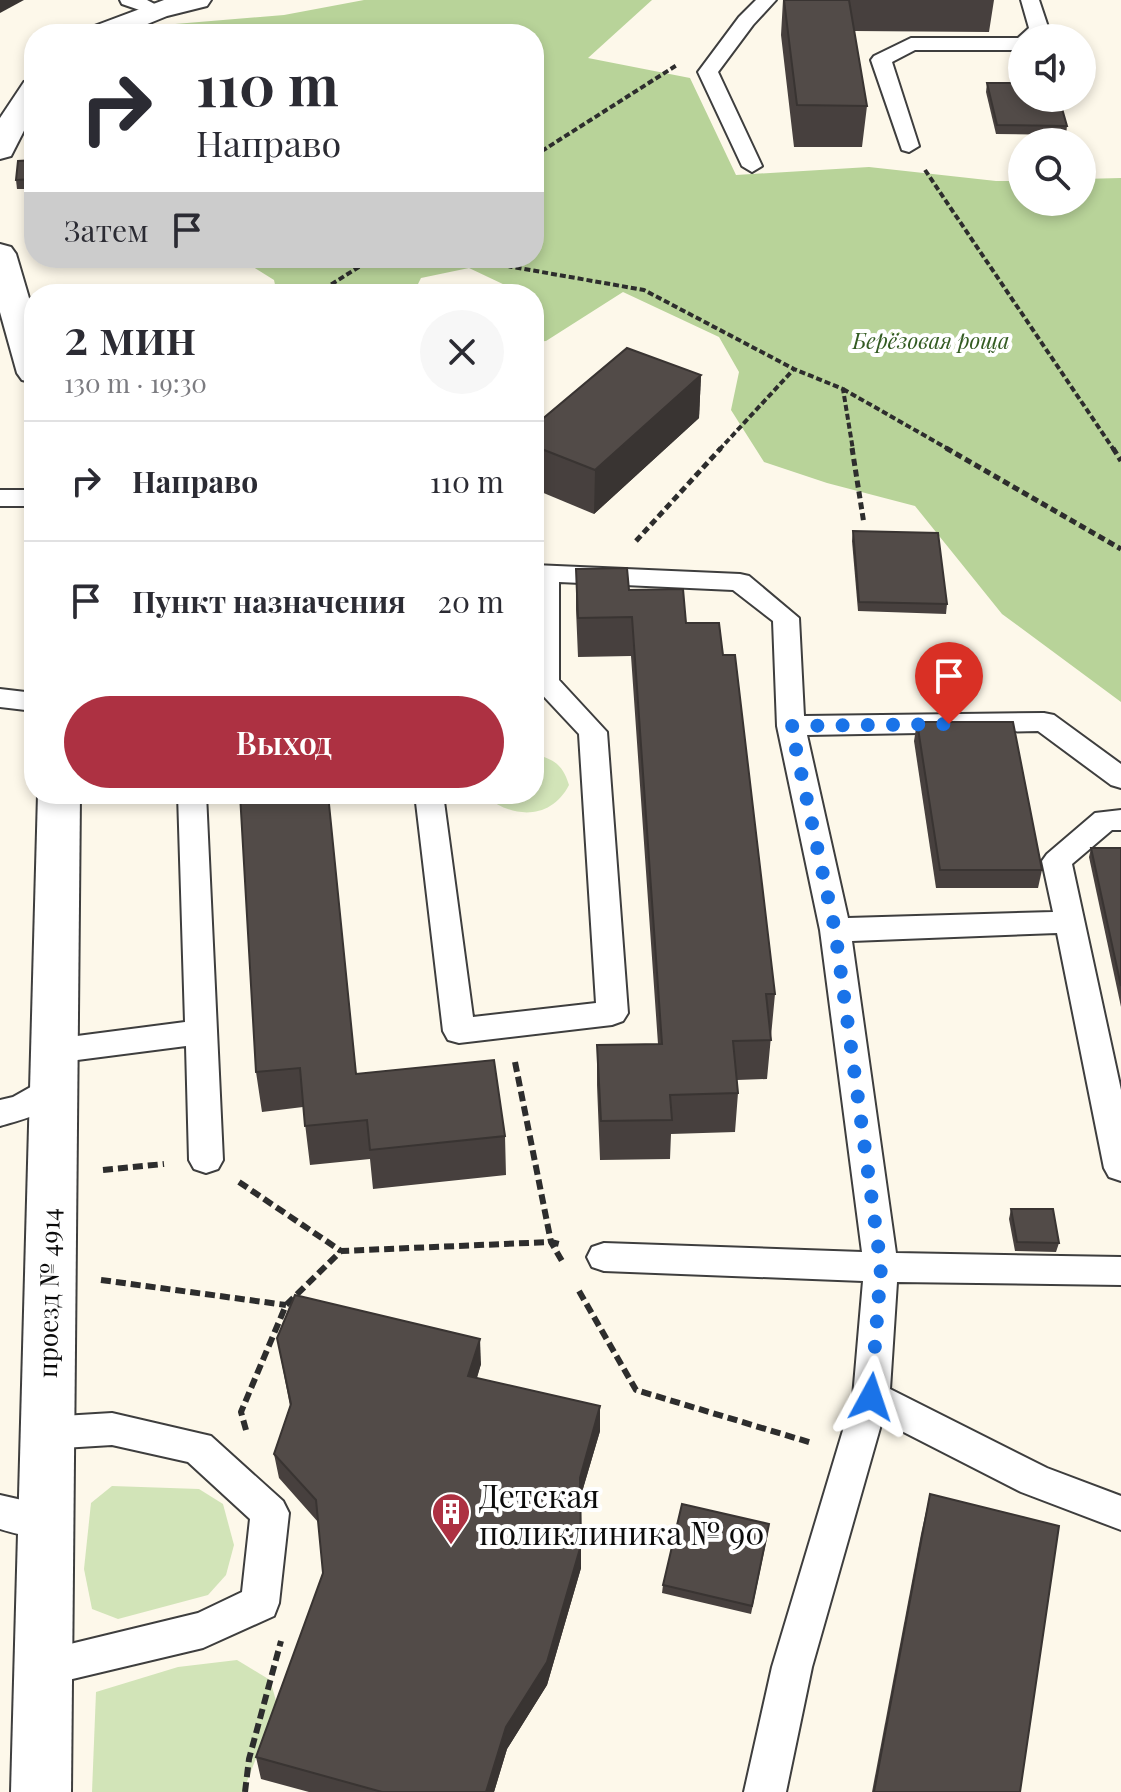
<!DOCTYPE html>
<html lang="ru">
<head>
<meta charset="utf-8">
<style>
	:root { --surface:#fff; --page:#f7f7f7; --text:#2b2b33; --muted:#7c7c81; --line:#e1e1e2; --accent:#ad3142 }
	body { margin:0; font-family:"Playfair Display",serif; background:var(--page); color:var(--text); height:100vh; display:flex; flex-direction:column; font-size:30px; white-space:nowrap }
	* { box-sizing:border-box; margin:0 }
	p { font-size:26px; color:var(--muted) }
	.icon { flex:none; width:44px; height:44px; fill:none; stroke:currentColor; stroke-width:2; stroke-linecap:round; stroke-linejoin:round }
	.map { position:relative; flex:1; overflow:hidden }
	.drawer { position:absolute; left:24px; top:284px; width:520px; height:520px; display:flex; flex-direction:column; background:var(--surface); border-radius:32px; box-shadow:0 4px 12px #0003 }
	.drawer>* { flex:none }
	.hud { position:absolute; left:24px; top:24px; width:520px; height:244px; border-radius:32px; box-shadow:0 4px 12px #0003; background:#fff; color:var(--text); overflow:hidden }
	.controls { position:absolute; left:1008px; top:24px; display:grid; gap:16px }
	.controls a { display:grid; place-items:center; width:88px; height:88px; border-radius:50%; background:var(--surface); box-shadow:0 4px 12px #0003; font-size:40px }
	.pin { position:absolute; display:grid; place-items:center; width:68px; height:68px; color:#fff; margin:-82px -34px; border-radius:50% 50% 50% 0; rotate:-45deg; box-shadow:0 0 8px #0007 }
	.pin .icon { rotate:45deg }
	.me { position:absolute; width:88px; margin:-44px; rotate:5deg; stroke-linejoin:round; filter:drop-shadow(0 0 6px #0008) }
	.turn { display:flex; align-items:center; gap:28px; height:168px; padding:0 40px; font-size:36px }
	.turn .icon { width:104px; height:104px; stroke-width:2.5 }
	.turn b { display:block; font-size:56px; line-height:68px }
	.then { display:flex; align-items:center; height:76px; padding:0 40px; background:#0003; gap:16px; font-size:30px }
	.round { display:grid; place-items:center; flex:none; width:84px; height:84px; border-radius:42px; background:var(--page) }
	.summary { display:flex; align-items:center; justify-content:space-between; height:136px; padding:0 40px }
	h1 { font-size:48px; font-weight:600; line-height:60px }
	.cta { display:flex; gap:16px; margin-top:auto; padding:16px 40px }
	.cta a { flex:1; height:92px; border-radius:48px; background:var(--accent); color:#fff; font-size:32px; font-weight:600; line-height:92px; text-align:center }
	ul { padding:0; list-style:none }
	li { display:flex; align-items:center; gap:24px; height:120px; padding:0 40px; border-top:2px solid var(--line) }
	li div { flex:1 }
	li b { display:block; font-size:30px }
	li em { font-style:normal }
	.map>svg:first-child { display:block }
	.green { fill:#d2e4b8 }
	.forest { fill:#b8d399 }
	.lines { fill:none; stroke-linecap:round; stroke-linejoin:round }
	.lane-casing { stroke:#3e3e3e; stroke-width:4 }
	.street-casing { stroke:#3e3e3e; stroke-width:4 }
	.path-far2 { stroke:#2d2d2d; stroke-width:4; stroke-dasharray:6 3; stroke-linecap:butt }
	.path-far1 { stroke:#2d2d2d; stroke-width:5; stroke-dasharray:7 4; stroke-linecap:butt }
	.path { stroke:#2d2d2d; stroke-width:6; stroke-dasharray:10 5; stroke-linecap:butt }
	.lane { fill:#fff; fill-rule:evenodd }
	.street { fill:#fff; fill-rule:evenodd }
	.wall { fill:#47403e }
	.shaded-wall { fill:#393432 }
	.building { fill:#524b48; stroke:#393432; stroke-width:2 }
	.route { stroke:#1a73e8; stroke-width:14; stroke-dasharray:0 25.2 }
	.labels { text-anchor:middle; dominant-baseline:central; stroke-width:8; stroke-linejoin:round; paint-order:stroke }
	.far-park-label { font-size:22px; font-style:italic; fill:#335b22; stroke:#fff }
	.street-label { font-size:26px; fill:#0b0b0b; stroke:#fff }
	.near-poi-label { font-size:32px; fill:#0b0b0b; stroke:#fff; text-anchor:start }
</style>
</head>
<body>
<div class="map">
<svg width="1121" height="1792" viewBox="0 0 1121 1792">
	<rect width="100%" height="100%" fill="#fdf8ea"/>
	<!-- green -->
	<g class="green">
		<path d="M534 754C554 759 563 765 569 785 551 820 513 819 485 796L534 794Z"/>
		<polygon points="112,1486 199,1489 223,1504 234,1545 226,1575 208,1595 118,1619 92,1609 84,1569 91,1503"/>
		<polygon points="237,1660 270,1680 277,1704 243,1792 92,1792 96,1692 178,1667"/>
	</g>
	<!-- forest -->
	<polygon class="forest" points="364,0 652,0 588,58 690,78 736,175 869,167 996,181 1022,181 1022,202 1082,202 1082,179 1121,178 1121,702 1002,614 915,506 827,483 764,462 731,410 739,372 719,337 623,292 546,341 534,342 534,294 502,294 507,286 469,268 421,278 413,294 277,294 274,280 239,258 534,258 534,34 165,34 175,24 284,15"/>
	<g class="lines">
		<!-- lane casing -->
		<g class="lane-casing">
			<g id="lane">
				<polygon points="120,0 147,0 166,10 157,16 122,4"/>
				<polygon points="756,0 776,0 753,25 718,72 762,166 752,172 742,166 698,72 739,17"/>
				<polygon points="1021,0 1039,0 1049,30 1040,38 1022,38 1022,50 915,50 892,62 919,146 909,152 902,150 871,60 874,56 911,38 1018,38 1029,28"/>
				<rect x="0" y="490" width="34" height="16"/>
				<polygon points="534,565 740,574 749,576 799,618 804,716 1044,713 1054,715 1121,764 1121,788 1111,785 1038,731 807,735 848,918 1053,912 1042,861 1047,854 1095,813 1121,810 1121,830 1112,830 1072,864 1121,1090 1121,1181 1109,1177 1104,1168 1057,933 852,941 896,1253 1121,1257 1121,1285 897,1282 890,1389 1047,1468 1121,1496 1121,1530 1021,1492 882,1421 812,1667 786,1792 744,1792 772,1667 853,1397 863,1281 604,1271 592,1267 587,1257 592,1247 604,1243 862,1252 820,930 777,726 773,621 733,590 559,582 559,680 607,732 628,1013 623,1021 612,1025 459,1043 448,1040 443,1031 415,794 443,794 473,1017 596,1003 579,734 534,686"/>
				<polygon points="0,689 34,693 34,711 0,707"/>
				<polygon points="178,794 206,794 223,1160 218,1169 206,1173 194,1169 189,1160 186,1046 54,1063 43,1060 38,1051 43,1042 54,1039 185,1022"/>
				<path d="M52 1075 63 1079 68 1088C56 1112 24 1119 0 1126V1100L13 1097Z"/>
				<polygon points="112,1413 211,1436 283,1501 289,1513 279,1603 274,1616 203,1648 43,1686 29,1680 23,1667 29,1654 198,1613 242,1592 250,1519 188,1462 112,1445 46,1449 33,1444 28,1433 33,1422 46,1417"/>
				<path d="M0 1495 57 1508 63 1520 57 1532C37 1540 20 1535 0 1529Z"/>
			</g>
		</g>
		<!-- street casing -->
		<g class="street-casing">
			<g id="street">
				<polygon points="164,0 211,0 207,6 167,16 123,34 85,34 89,28"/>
				<polygon points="34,79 34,111 11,156 0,159 0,118 24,82"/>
				<polygon points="0,244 11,247 16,254 34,315 34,383 22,380 17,373 0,312"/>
				<polygon points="38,794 80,794 71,1792 11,1792"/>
			</g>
		</g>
		<!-- path-far2 -->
		<g class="path-far2">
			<polyline points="534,156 677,65"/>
			<polyline points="925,170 1114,450"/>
			<polyline points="481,258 496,264 644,290 794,369 843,389 853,450"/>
			<polyline points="316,294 373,258"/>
			<polyline points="843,389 950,450"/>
			<polyline points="719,450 794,369"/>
		</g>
		<!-- path-far1 -->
		<g class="path-far1">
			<polyline points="852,448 864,524"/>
			<polyline points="946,448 1121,549"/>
			<polyline points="1113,448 1121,461"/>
			<polyline points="636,541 721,448"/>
		</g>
		<!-- path -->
		<g class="path">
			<polyline points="515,1062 551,1242 562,1261"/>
			<polyline points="103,1170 164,1164"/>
			<polyline points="239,1182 341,1251"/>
			<polyline points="101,1280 286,1305"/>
			<polyline points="579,1291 636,1390 812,1443"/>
			<polyline points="246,1430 241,1412 286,1305 341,1251 551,1242 563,1245"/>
			<polyline points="245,1792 249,1759 281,1641"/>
		</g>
		<!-- lane -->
		<use href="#lane" class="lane"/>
		<!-- street -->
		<use href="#street" class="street"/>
	</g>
	<!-- wall -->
	<g class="wall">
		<polygon points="783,0 994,0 989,32 854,31 867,106 862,147 794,147 781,35"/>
		<polygon points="987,83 1067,126 1066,135 996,134 986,92"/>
		<polygon points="34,160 34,189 17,189 16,180"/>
		<polygon points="701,375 699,418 594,514 534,489 534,426"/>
		<polygon points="853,531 947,604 946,614 858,611 852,541"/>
		<polygon points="576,569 629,590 686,623 723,655 775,994 767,1079 737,1080 738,1093 735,1132 671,1134 670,1159 600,1160 597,1085 597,1045 658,1044 631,656 578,657 576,609"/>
		<polygon points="917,722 1042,870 1038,888 936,888 914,741"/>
		<polygon points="240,794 356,1074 505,1136 506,1175 373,1189 370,1159 310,1165 303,1107 262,1112 256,1072"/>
		<polygon points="1091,848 1121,848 1121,1007 1089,857"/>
		<polygon points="1011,1209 1059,1243 1056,1252 1015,1251 1009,1219"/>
		<polygon points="277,1338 481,1364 477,1378 600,1431 580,1499 581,1568 547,1685 507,1749 494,1792 309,1792 261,1779 256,1757 323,1573 318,1522 279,1478 274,1454 290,1406"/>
		<polygon points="930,1494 1020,1792 872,1792 921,1534"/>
		<polygon points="768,1533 751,1614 662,1593 663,1585"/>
	</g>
	<!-- shaded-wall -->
	<g class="shaded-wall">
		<polygon points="0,0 24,0 0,13"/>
		<polygon points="701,375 699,418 594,514 595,470"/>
		<polygon points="480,1339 481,1364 469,1401 468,1376"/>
		<polygon points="600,1406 600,1431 579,1502 580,1478"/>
		<polygon points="581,1545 581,1568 547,1685 507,1749 494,1792 486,1792 506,1727"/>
	</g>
	<!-- building -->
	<g class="building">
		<polygon points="784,0 849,0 867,106 797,105"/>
		<polygon points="987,83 1022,83 1022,98 1059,98 1067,126 997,125"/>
		<polygon points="34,160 34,179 16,180 18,161"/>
		<polygon points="627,348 701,375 595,470 534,446 534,426"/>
		<polygon points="853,531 938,533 947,604 859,602"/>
		<polygon points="627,568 629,590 683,589 686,623 719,623 723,655 735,655 775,994 766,994 771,1040 733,1041 738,1093 670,1095 672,1120 601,1121 597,1045 662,1044 632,617 578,618 576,569"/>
		<polygon points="917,722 1013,722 1042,870 940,870"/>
		<polygon points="240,794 328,794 356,1074 494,1060 505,1136 370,1150 367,1120 305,1126 300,1068 256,1072"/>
		<polygon points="1091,848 1121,848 1121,986"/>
		<polygon points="1011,1209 1053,1209 1059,1243 1017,1242"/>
		<polygon points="295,1295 480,1339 468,1376 600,1406 580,1478 581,1545 547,1662 506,1727 486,1792 382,1792 256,1757 323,1573 316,1500 274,1454 291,1404 277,1338"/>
		<polygon points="930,1494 1059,1526 1020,1792 874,1792"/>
		<polygon points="682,1504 769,1524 752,1606 663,1585"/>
	</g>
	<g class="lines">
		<!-- route -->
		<polyline class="route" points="871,1397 881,1267 835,930 791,726 949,724"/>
	</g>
	<!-- icons -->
	<defs>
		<g id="building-pin" transform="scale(2)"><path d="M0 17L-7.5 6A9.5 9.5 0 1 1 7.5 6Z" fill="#ad3142" stroke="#fff"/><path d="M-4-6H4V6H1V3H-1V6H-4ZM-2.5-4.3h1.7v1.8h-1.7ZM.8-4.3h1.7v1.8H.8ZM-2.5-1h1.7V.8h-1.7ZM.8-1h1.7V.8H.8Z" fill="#fff"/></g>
	</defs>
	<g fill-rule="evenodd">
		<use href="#building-pin" x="451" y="1512"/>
	</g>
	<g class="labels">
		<!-- far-park labels -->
		<g class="far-park-label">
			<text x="931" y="340">Берёзовая роща</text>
		</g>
		<!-- street labels -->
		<g class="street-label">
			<text transform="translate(48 1293) rotate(-89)">проезд № 4914</text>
		</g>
		<!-- near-poi labels -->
		<g class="near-poi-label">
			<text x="479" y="1494">Детская<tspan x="479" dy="37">поликлиника № 90</tspan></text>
		</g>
	</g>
</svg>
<div class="controls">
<a><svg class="icon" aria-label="sound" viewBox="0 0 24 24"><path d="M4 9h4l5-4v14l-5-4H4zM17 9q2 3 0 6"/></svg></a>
<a><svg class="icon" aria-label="search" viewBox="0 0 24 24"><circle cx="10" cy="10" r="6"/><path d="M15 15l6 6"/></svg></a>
</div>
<div class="pin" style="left:949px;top:724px;background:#d93025"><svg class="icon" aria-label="arrive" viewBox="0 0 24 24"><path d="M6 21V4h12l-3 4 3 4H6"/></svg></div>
<svg class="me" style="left:871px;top:1397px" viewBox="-20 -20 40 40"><path d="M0-17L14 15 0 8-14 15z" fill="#1a73e8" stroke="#fff" stroke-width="4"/></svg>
<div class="hud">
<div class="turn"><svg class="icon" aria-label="right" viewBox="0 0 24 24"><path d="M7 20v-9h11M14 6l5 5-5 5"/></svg><div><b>110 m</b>Направо</div></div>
<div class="then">Затем<svg class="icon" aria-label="arrive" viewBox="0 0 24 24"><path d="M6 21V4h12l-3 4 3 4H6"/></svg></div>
</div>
<section class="drawer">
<div class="summary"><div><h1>2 мин</h1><p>130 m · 19:30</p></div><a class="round"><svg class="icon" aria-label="close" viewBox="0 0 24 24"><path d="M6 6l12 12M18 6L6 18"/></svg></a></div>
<ul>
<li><svg class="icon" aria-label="right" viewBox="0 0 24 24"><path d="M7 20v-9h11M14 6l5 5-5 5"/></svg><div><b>Направо</b></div><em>110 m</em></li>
<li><svg class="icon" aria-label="arrive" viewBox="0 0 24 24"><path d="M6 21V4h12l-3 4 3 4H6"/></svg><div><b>Пункт назначения</b></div><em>20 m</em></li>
</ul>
<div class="cta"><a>Выход</a></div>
</section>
</div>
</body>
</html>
